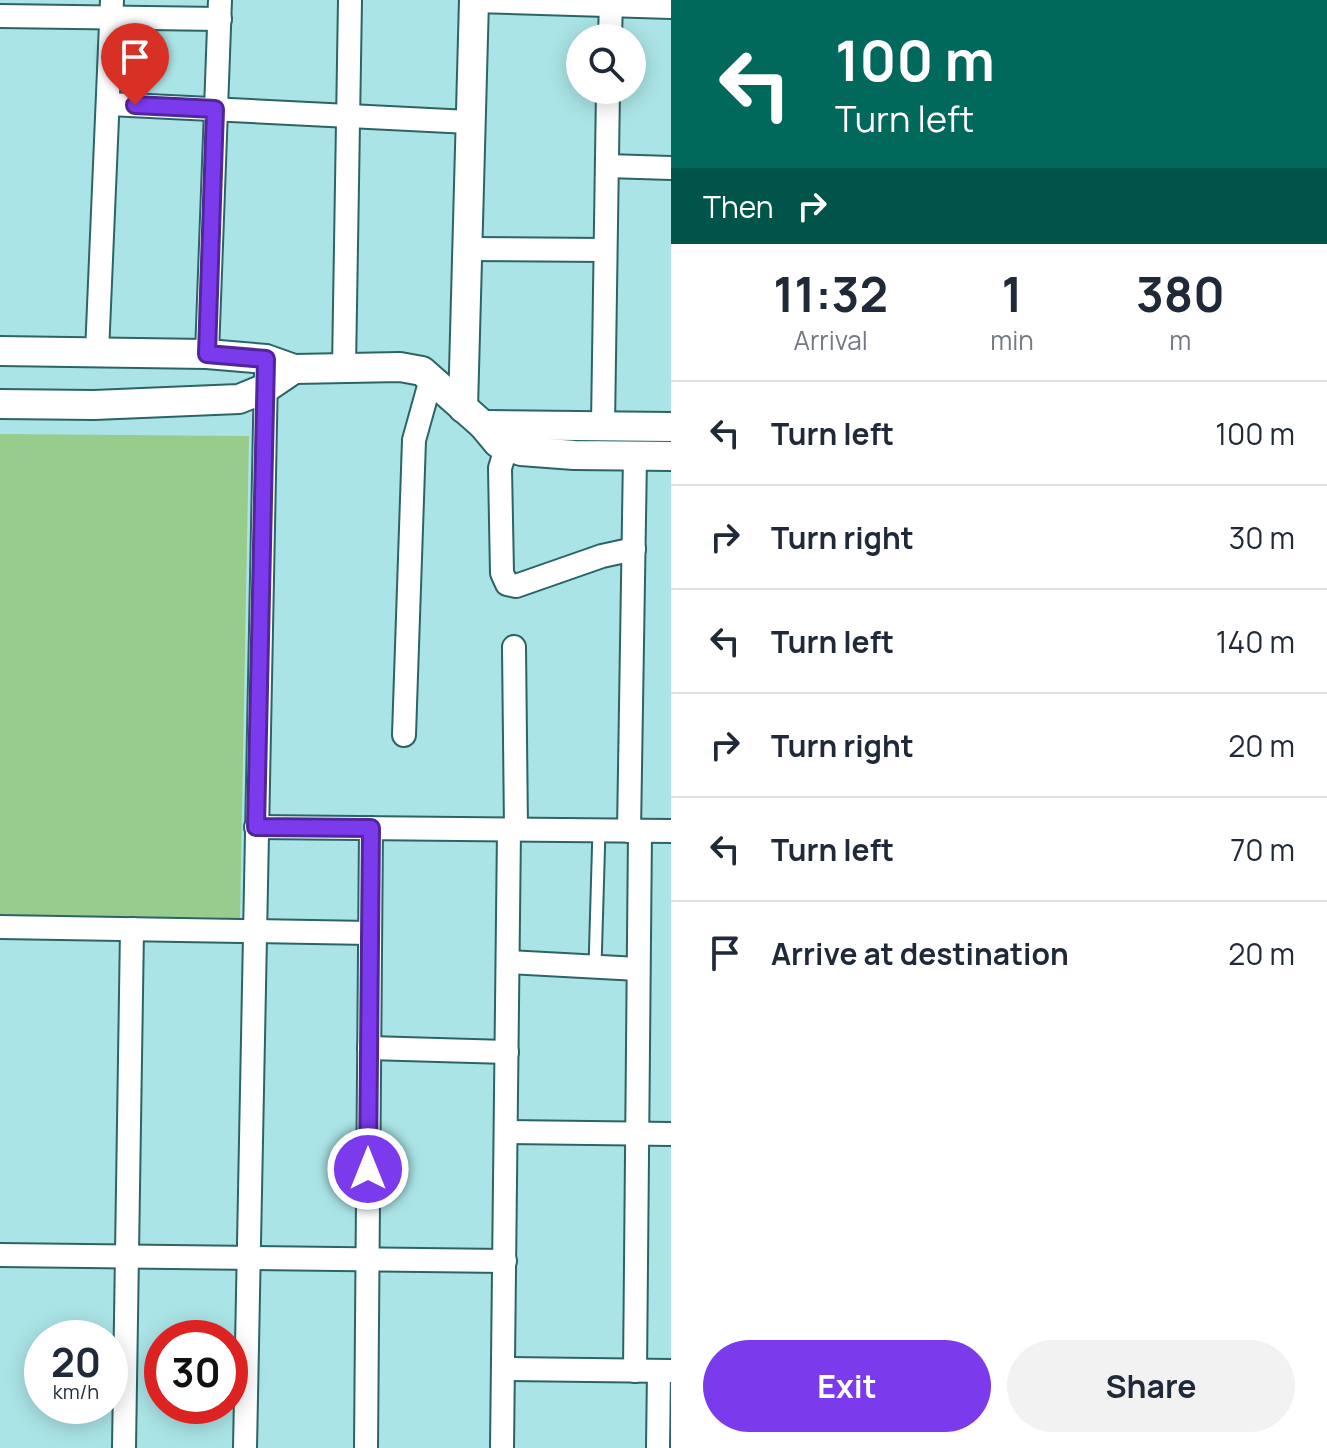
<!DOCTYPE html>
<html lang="en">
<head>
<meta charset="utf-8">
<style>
	:root { --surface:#fff; --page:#f2f2f3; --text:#1f2937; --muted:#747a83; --line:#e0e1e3; --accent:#7c3aed }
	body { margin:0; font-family:Manrope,sans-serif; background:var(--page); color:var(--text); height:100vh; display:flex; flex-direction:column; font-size:30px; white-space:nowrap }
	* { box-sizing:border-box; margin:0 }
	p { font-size:26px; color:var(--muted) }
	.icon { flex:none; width:44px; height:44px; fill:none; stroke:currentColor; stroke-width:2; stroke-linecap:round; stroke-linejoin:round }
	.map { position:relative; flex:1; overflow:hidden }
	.drawer { display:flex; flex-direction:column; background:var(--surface); width:656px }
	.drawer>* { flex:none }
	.top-card { background:#00695c; color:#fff; overflow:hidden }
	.fabs { position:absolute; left:566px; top:24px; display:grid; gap:16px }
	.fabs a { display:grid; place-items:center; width:80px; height:80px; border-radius:50%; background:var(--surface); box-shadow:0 4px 20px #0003; font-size:40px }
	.speed { position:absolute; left:24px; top:1320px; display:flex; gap:16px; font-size:40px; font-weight:700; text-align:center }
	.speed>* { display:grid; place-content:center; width:104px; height:104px; border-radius:50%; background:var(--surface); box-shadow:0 4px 20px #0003; line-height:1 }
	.speed small { font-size:20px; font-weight:400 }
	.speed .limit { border:12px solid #d22; background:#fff; color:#111 }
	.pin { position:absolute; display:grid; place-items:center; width:68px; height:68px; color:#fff; margin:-82px -34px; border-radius:50% 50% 50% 0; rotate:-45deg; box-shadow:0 0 8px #0007 }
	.pin .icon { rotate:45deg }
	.me { position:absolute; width:88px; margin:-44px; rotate:0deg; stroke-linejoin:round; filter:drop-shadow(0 0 6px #0008) }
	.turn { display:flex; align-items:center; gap:28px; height:168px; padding:0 32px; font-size:36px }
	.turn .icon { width:104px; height:104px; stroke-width:2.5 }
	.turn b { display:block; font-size:56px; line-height:68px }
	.then { display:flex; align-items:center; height:76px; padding:0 32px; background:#0003; gap:16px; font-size:30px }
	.eta { display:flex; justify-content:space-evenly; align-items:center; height:136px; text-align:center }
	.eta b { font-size:48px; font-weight:700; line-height:56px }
	.primary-button { display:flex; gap:16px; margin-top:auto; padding:16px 32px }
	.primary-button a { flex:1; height:92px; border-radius:48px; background:var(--accent); color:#fff; font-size:32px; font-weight:700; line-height:92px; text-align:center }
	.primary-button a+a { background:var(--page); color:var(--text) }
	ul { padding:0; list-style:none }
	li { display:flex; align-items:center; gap:24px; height:104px; padding:0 32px; border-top:2px solid var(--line) }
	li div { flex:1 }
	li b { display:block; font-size:30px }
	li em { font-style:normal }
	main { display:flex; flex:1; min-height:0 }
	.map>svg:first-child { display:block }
	.green { fill:#98cc8c }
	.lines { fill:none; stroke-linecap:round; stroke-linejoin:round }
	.service-casing { stroke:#2c6466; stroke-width:15 }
	.minor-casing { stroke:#2c6466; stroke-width:26 }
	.tertiary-casing { stroke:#2c6466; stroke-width:32 }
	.service { stroke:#fff; stroke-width:11 }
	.minor { stroke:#fff; stroke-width:22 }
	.tertiary { stroke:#fff; stroke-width:28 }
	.route-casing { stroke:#51269a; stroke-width:20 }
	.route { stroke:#7c3aed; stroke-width:14 }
</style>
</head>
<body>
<main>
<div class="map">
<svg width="671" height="1448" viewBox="0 0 671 1448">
	<rect width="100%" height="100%" fill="#abe4e6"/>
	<!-- green -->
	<polygon class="green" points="0,434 249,436 240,918 0,916"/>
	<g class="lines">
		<!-- service casing -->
		<g class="service-casing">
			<polyline id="service" points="595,967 599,830"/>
		</g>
		<!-- minor casing -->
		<g class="minor-casing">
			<g id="minor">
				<polyline points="474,1 671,7"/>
				<polyline points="0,16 220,19"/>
				<polyline points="610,38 611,0"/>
				<polyline points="109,104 469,122"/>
				<polyline points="607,166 671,168"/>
				<polyline points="466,249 605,250"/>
				<polyline points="97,353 112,0"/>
				<polyline points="207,354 220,0"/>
				<polyline points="344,368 350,0"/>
				<polyline points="603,425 608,90"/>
				<polyline points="507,445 500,468 502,573 507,584 516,586 602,556 634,549"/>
				<polyline points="514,647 516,829"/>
				<polyline points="404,735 414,440 431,379"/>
				<polyline points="256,827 671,831"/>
				<polyline points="629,831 635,456"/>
				<polyline points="0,927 370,933"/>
				<polyline points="508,962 638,969"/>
				<polyline points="369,1048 507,1052"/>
				<polyline points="506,1132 671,1134"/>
				<polyline points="0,1255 505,1261"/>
				<polyline points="503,1369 671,1371"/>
				<polyline points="635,1371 640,831"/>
				<polyline points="124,1448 132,929"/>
				<polyline points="245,1448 266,373"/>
				<polyline points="366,1448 371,828"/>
				<polyline points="502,1448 509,829"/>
				<polyline points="658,1448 659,1371"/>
			</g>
		</g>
		<!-- tertiary casing -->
		<g class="tertiary-casing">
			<g id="tertiary">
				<polyline points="0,351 207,354 266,359 294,369 400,367 422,371 483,425 498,443 521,451 574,455 671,456"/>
				<polyline points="0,404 94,405 239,399 266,388 294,369"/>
				<polyline points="463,408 474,0"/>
				<polyline points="483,425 671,427"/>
			</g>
		</g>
		<!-- service -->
		<use href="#service" class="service"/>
		<!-- minor -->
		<use href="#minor" class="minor"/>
		<!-- tertiary -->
		<use href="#tertiary" class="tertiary"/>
	</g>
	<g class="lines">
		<!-- route casing -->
		<g class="route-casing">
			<polyline id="route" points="135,105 215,109 207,354 266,359 256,827 371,828 368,1169"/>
		</g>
		<!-- route -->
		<use href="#route" class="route"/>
	</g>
</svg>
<div class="fabs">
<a><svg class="icon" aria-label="search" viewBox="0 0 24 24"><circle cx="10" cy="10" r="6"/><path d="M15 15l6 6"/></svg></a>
</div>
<div class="speed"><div>20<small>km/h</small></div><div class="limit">30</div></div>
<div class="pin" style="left:135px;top:105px;background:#d93025"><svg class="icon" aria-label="arrive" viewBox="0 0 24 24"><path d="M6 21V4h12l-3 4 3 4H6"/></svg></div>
<svg class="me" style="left:368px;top:1169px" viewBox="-20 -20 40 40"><circle r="17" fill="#7c3aed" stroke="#fff" stroke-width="3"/><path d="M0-11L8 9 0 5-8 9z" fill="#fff"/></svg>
</div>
<section class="drawer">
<div class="top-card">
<div class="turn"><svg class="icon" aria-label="left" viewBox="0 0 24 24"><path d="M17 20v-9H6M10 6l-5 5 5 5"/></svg><div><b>100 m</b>Turn left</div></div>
<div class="then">Then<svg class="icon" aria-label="right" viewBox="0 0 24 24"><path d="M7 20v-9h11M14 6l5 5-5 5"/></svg></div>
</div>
<div class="eta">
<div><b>11:32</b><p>Arrival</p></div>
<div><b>1</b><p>min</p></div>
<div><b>380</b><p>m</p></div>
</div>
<ul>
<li><svg class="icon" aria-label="left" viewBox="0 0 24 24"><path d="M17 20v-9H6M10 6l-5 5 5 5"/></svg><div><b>Turn left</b></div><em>100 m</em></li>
<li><svg class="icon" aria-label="right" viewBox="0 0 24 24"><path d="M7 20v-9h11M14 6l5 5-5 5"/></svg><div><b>Turn right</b></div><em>30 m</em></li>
<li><svg class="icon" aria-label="left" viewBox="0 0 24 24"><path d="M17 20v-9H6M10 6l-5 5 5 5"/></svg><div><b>Turn left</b></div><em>140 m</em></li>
<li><svg class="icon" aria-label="right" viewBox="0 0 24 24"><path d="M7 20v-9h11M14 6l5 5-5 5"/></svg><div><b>Turn right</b></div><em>20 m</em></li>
<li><svg class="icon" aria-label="left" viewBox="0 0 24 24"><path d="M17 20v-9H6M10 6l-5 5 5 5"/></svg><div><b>Turn left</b></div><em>70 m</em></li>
<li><svg class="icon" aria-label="arrive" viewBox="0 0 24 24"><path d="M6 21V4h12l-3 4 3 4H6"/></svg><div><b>Arrive at destination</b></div><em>20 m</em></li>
</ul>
<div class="primary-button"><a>Exit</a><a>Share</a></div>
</section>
</main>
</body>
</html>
